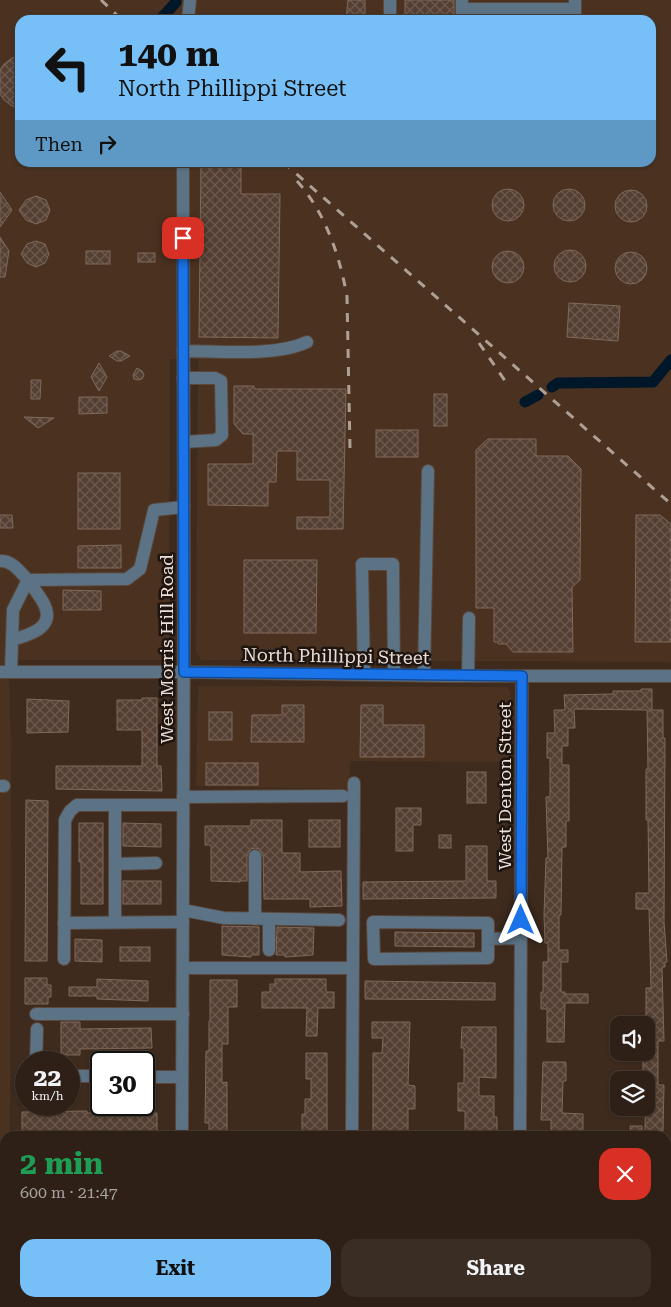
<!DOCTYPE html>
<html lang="en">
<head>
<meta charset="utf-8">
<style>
	:root { --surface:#2e2016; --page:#3a2d23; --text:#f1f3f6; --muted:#a7a3a1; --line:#493e35; --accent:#76c0f7 }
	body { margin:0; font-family:"Roboto Serif",serif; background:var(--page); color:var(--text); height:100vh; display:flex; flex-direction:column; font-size:19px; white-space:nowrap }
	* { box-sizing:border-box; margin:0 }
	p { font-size:16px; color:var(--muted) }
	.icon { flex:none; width:28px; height:28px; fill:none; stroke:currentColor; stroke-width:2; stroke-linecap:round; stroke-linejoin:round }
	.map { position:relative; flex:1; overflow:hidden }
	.panel { position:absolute; left:0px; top:1131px; width:671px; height:176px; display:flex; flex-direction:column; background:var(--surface); border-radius:15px 15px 0 0; box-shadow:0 1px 4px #0004,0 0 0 1px var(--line) }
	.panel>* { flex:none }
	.banner { position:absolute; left:15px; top:15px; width:641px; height:152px; border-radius:15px; box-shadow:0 1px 4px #0004,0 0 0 1px var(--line); background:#76c0f7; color:#111; overflow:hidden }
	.fabs { position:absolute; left:610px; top:1016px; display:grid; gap:10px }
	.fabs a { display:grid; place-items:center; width:45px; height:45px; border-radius:10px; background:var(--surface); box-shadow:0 1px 4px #0004,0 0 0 1px var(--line); font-size:25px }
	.speed { position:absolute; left:15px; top:1051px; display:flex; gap:10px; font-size:25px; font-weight:700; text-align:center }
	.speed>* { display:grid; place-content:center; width:65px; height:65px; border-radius:50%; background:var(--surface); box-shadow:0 1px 4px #0004,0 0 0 1px var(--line); line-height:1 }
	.speed small { font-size:12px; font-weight:400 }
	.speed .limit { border:2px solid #111; border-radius:8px; background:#fff; color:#111 }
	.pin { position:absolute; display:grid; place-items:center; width:42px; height:42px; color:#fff; margin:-21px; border-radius:10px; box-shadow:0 2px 8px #0006 }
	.me { position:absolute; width:55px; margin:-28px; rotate:0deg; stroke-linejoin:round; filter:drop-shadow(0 0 4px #0008) }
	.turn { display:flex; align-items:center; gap:18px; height:105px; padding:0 20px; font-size:22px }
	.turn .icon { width:65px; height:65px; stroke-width:2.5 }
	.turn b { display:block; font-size:35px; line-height:42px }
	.then { display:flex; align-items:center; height:48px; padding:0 20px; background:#0003; gap:10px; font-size:19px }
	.round { display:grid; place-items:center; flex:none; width:52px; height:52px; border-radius:15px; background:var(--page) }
	.summary { display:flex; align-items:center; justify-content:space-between; height:85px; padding:0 20px }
	h1 { font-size:30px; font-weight:700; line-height:38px; color:#1e9e55 }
	.primary-button { display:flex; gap:10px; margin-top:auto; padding:10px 20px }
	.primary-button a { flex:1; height:58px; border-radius:15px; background:var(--accent); color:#111; font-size:20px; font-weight:700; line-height:58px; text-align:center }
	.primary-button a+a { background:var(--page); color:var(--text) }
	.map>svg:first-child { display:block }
	.built { fill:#4b3220; fill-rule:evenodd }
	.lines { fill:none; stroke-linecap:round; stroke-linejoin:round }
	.canal { stroke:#001629; stroke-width:11 }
	.building { fill:url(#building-cross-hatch); stroke:#7f695a }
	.minor-casing { stroke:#5a483c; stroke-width:14 }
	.minor { stroke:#5c7385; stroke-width:12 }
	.rail { stroke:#afa096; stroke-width:3; stroke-dasharray:9 9; stroke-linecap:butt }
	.route-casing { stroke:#114b97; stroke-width:12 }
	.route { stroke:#1a73e8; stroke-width:9 }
	.labels { text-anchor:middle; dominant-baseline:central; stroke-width:5; stroke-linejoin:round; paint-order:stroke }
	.street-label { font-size:18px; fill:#ecdfd7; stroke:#1e1510 }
</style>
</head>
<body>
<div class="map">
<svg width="671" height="1307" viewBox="0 0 671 1307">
	<defs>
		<pattern id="building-cross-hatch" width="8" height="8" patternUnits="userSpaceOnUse" patternTransform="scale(1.25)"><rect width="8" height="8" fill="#543f32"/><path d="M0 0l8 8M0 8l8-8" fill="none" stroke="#6d5a4f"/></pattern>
	</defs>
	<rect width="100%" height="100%" fill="#3e2b1e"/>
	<!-- built -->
	<g class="built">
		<path d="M0 0H671V662L201 660 196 652 198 359H170L169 660H9L11 759 10 1136H5V1302H666V1263H671V1307H0ZM20 20H651V162H20Z"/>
		<polygon points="198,686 506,687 511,692 509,762 350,761 349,789 196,786"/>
	</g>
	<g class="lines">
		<!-- canal -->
		<g class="canal">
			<polyline points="160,20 176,2"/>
			<polyline points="552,387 558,383 653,382 671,360"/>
			<polyline points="525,402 538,395"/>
		</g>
	</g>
	<!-- building -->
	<g class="building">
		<polygon points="348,0 365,0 365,20 346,20"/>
		<polygon points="405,0 454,0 454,20 424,20 424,15 405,15"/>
		<polygon points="20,57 20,107 12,106 4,100 0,94 0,70 4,64 12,58"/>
		<polygon points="201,162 241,162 241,194 280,194 278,338 199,337"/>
		<circle cx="508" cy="205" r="16"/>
		<circle cx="569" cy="205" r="16"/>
		<circle cx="631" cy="206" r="16"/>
		<polygon points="0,192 12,210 0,227"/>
		<polygon points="36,196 46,200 50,210 46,220 36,224 26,220 19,210 26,200"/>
		<polygon points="0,237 9,251 5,277 0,277"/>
		<polygon points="36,241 45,244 49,254 45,263 36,267 27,263 21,254 27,244"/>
		<circle cx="570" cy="266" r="16"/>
		<circle cx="508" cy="267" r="16"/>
		<rect x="86" y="251" width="24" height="13"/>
		<circle cx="631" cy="268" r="16"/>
		<rect x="138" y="253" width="17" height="9"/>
		<polygon points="569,303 620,306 618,341 567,337"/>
		<polygon points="117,351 121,351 130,356 121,361 117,361 109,356"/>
		<polygon points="99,363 107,377 99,391 91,377"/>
		<polygon points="137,368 142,371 144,375 142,379 138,380 134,379 133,375"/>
		<polygon points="31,380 41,380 40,399 31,399"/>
		<polygon points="234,386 254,386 254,389 346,389 343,529 297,529 297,517 330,517 330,480 297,480 297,451 277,451 276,482 268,482 268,506 208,505 208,464 253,464 253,434 243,434 234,424"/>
		<rect x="434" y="394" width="13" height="32"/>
		<polygon points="79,397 107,397 107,413 79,414"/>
		<polygon points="24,417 54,418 38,428"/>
		<rect x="376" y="430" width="42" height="27"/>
		<polygon points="488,439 536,439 536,456 568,456 581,469 580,580 572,587 573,652 513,652 506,644 498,644 498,642 494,642 494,608 476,608 476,450"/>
		<rect x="78" y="473" width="42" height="56"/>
		<polygon points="0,515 12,515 13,528 0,528"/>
		<polygon points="636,515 660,515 671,524 671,642 635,642"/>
		<polygon points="121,545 121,568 78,568 78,546"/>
		<polygon points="244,560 317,560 316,633 244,633"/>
		<polygon points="63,590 101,591 101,610 63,610"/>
		<polygon points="641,689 652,689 652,710 663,710 663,738 665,738 664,922 667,962 665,962 665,967 662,967 664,1041 658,1041 658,1085 664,1085 663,1131 645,1131 646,1073 643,1073 643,1054 646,1054 646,1025 638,1025 638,1016 646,1016 646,988 651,988 649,909 636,909 636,893 649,893 648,820 646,820 646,769 648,769 647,710 574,709 575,728 568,728 568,746 562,746 562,765 569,765 569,821 566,821 566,847 562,847 561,915 559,915 559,950 568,950 568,962 561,962 561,992 565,992 565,994 588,994 588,1003 565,1003 564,1042 547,1042 547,1009 541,1009 541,992 543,992 543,962 548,962 548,943 545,943 544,915 546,858 548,858 546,797 550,797 550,758 547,758 547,733 555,733 554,710 565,710 564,695 613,694 613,691 641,691"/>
		<polygon points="142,698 157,698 157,766 161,766 162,791 56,789 56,766 142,766 142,730 117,730 117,700 142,700"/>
		<polygon points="27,699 69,701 68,732 27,733"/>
		<polygon points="282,705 304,705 304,742 251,742 252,715 282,715"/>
		<polygon points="361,705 383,705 383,725 424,725 424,757 360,757"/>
		<rect x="209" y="712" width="23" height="28"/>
		<rect x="206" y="763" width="52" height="22"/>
		<rect x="467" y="772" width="19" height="31"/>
		<polygon points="26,800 48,801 47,961 25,961"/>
		<polygon points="396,808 421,808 421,825 413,825 413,851 396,851"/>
		<polygon points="251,820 282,820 282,853 300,853 300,872 341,871 342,906 310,907 310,899 264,899 263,856 259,849 255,848 251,849 247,856 247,881 240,881 240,882 211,881 211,845 205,845 205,826 251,826"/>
		<rect x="309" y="820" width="31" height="27"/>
		<polygon points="79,823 103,823 103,904 81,904 81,862 79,862"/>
		<polygon points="123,823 161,824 161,847 123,846"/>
		<rect x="439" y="835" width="12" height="13"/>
		<polygon points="466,846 487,846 487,881 496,881 496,898 363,899 363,882 466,881"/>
		<rect x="123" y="881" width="38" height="23"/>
		<polygon points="222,926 259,927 259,955 251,955 251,957 222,955"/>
		<polygon points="277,927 314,928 313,955 285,957 285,955 276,955"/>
		<polygon points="395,932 474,933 474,947 395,946"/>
		<polygon points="75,939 102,940 102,962 75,961"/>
		<rect x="120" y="947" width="30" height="14"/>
		<polygon points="25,978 47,978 47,985 51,985 51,997 48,997 48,1004 25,1004"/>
		<polygon points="97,979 148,981 148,1001 97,999 97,996 69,996 69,987 97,987"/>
		<polygon points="275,979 326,979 326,992 334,992 334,1008 318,1008 317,1036 306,1036 307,1008 262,1008 262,992 270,992 270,984 275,984"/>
		<polygon points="210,980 237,980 237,1007 228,1007 228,1044 222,1044 222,1083 227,1082 227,1136 209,1136 209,1123 205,1123 206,1051 209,1051 209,1021 210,1021"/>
		<polygon points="365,981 495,983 495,1000 365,999"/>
		<polygon points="61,1022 80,1022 80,1029 151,1028 152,1048 80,1049 80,1055 61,1055"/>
		<polygon points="372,1022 410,1022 408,1085 415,1086 415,1109 408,1109 408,1136 373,1136 373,1053 382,1053 383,1038 372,1038"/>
		<polygon points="462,1027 496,1027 496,1078 479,1077 479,1096 494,1096 494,1117 497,1117 497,1136 465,1136 465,1111 458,1111 458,1083 464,1083 464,1048 461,1048"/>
		<polygon points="306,1053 327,1053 327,1136 302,1135 302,1114 305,1114 305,1099 311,1099 311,1079 306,1079"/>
		<polygon points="543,1062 566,1062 566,1081 563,1081 562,1113 583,1114 583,1136 551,1136 551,1120 541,1120"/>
		<polygon points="87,1111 87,1113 157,1113 157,1131 22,1132 22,1112"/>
		<polygon points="630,1126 642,1126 642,1136 631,1136"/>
	</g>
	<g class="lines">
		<!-- minor casing -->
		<g class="minor-casing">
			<g id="minor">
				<polyline points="575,0 575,20"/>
				<polyline points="462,9 575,9"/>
				<polyline points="188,20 190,0"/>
				<polyline points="390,20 390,0"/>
				<polyline points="462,20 462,0"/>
				<path d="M183 351C220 351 275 357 307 342"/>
				<polyline points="183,378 215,378 221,381 222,435 216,440 184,442"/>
				<path d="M0 561C12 560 20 572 28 580L127 579 140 569 154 510 184 507"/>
				<path d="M12 640C29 635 56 628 44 604 40 596 33 588 28 580"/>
				<polyline points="0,672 184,672 449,676 671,676"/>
				<polyline points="11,672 13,610 28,580"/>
				<polyline points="364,674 362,564 393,564 394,675"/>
				<polyline points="424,675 428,471"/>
				<polyline points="468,676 469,618"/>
				<polyline points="0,786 4,786"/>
				<polyline points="183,797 343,796"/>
				<polyline points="115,805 115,922"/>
				<polyline points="115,864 156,863"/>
				<polyline points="183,910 224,918 339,920"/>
				<polyline points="255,919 255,856"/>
				<polyline points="269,919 269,950"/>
				<polyline points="64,923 183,922"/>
				<polyline points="488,939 488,958 374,959 373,922 488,923 488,939 521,938"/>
				<polyline points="64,959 65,820 70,811 77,805 183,805"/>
				<polyline points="183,968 353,968"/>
				<polyline points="36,1014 183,1014"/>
				<polyline points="36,1062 37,1029"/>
				<polyline points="69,1076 101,1076"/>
				<polyline points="144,1077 182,1077"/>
				<polyline points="182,1136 184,613 183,162"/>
				<polyline points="352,1136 354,783"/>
				<polyline points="520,1136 522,676"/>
				<polyline points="0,1245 3,1245 5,1248"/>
				<polyline points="420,1302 420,1307"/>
				<polyline points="491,1302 491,1307"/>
				<polyline points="54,1307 54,1302"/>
				<polyline points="181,1307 181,1302"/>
				<polyline points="285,1307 285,1302"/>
				<polyline points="351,1307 351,1302"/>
				<polyline points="519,1307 519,1302"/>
			</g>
		</g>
		<!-- minor -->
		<use href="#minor" class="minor"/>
		<!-- rail -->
		<g class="rail">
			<polyline points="101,0 122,20"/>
			<polyline points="283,162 671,504"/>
			<path d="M297 181C325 212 340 256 347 297L350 449"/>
			<polyline points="479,343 508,385"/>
		</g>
	</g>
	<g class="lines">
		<!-- route casing -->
		<g class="route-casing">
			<polyline id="route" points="183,238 184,672 522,676 521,920"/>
		</g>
		<!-- route -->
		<use href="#route" class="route"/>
	</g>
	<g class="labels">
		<!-- street labels -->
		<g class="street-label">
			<text transform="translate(166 649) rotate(-90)">West Morris Hill Road</text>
			<text transform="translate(336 656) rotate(1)">North Phillippi Street</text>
			<text transform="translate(504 786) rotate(-90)">West Denton Street</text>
		</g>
	</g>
</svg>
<div class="fabs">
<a><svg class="icon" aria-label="sound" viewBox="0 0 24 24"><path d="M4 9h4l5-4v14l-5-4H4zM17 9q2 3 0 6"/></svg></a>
<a><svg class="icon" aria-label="layers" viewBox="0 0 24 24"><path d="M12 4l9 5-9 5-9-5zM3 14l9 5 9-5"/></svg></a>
</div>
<div class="speed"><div>22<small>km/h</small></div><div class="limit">30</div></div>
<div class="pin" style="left:183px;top:238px;background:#d93025"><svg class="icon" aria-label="arrive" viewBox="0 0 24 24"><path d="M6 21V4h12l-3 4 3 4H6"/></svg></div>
<svg class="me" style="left:521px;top:920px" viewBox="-20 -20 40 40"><path d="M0-17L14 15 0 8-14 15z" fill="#1a73e8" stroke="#fff" stroke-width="4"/></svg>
<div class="banner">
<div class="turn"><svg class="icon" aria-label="left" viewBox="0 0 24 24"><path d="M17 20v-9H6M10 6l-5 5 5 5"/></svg><div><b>140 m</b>North Phillippi Street</div></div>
<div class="then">Then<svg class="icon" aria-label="right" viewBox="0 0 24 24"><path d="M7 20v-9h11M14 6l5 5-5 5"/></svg></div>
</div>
<section class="panel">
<div class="summary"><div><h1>2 min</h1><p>600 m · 21:47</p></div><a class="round" style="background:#d93025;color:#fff"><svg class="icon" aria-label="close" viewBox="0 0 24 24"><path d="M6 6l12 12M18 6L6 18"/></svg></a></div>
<div class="primary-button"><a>Exit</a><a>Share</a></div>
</section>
</div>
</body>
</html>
